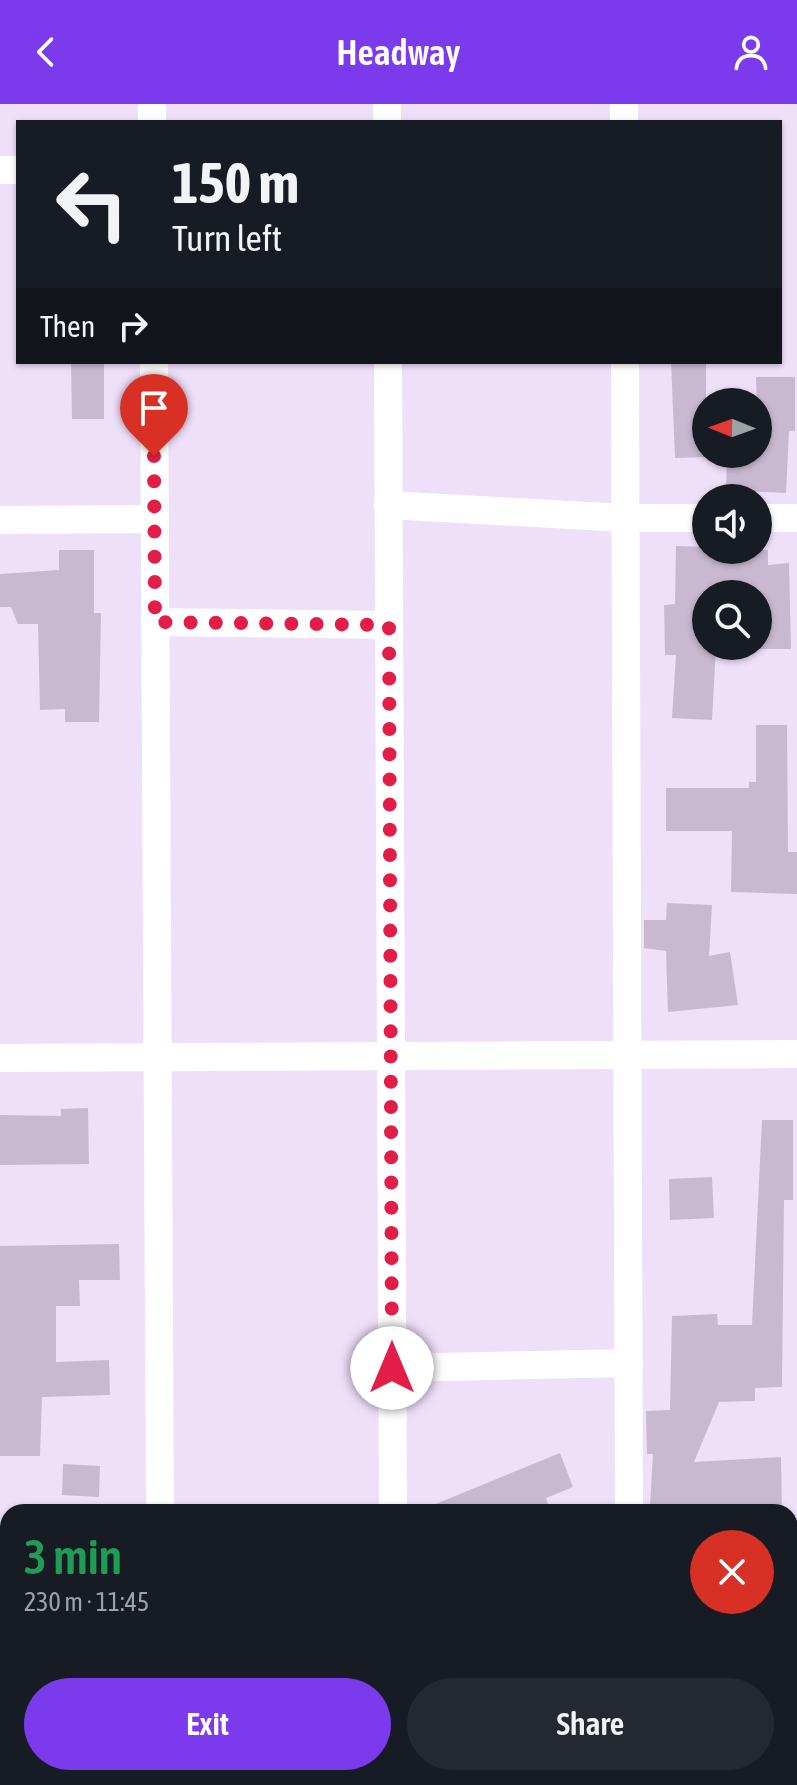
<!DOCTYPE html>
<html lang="en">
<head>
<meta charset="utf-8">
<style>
	:root { --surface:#171b24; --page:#242831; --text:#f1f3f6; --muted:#9ea1a6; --accent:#7c3aed }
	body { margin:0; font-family:"Asap Condensed",sans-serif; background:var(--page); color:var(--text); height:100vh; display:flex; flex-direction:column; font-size:30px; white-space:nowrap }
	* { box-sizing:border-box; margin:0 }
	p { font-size:26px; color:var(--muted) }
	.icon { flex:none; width:44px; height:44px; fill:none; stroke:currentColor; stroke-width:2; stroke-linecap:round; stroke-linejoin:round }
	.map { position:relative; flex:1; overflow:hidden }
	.drawer { position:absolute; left:0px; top:1400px; width:798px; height:282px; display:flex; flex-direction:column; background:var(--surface); border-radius:24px 24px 0 0; box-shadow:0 2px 6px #0004 }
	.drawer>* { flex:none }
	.guide { position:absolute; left:16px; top:16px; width:766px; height:244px; border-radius:0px; box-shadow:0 2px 6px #0004; background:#171b24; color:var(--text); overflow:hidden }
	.needle { width:52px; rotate:271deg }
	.controls { position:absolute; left:692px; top:284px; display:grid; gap:16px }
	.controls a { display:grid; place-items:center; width:80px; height:80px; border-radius:50%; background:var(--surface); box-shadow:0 2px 6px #0004; font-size:40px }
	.pin { position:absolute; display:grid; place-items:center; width:68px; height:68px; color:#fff; margin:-82px -34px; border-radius:50% 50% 50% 0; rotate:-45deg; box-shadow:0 0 8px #0007 }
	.pin .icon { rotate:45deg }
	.me { position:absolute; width:88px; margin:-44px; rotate:0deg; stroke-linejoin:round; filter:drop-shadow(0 0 6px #0008) }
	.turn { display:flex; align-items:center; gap:28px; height:168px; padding:0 24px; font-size:36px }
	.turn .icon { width:104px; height:104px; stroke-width:2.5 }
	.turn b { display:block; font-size:56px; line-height:68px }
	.then { display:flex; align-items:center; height:76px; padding:0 24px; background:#0003; gap:16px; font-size:30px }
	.round { display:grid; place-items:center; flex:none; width:84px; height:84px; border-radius:42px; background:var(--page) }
	.headline { display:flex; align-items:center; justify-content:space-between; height:136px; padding:0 24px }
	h1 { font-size:48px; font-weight:600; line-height:60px; color:#1e9e55 }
	.cta { display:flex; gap:16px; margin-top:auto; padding:16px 24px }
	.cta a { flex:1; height:92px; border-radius:48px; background:var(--accent); color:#fff; font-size:32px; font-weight:600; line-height:92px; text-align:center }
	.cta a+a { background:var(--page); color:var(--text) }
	header { display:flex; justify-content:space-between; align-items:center; height:104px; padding:0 24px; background:var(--accent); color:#fff; font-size:36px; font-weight:600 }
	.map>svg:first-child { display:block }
	.building { fill:#c8b9d1 }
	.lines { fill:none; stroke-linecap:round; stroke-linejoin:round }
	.street { stroke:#fff; stroke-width:28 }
	.route { stroke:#e11d48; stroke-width:14; stroke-dasharray:0 25.2 }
</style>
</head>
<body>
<header><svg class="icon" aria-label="back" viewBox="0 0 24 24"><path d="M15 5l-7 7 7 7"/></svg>Headway<svg class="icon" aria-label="person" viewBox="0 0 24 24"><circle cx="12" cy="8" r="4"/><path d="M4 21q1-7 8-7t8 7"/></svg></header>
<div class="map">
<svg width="797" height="1681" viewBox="0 0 797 1681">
	<rect width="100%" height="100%" fill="#efe0f9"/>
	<!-- building -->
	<g class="building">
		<polygon points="71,258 104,258 104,315 72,315"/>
		<polygon points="671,258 706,258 706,353 675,354"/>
		<polygon points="756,273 795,273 795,327 789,327 786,389 726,386 727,350 758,350"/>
		<polygon points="676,442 706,443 706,446 768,446 768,461 789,459 791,545 758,545 758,490 706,490 706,542 716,542 712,616 672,614 676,551 665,551 664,501 675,500"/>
		<polygon points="59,446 94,446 94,509 101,509 99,618 65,618 65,605 40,606 38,520 18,520 11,503 0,503 0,470 59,466"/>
		<polygon points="756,621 787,621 788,748 797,748 797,790 731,788 732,727 666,727 666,684 749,684 749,678 756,678"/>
		<polygon points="667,799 712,801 709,852 730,848 738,901 668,908 666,847 644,844 644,816 666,816"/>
		<polygon points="88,1004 89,1060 0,1061 0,1011 61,1012 61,1005"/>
		<polygon points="762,1016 793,1016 793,1096 784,1096 782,1283 755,1284 755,1297 719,1298 694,1358 781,1353 782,1408 650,1401 653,1350 647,1350 646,1307 670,1306 672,1212 717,1210 718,1221 752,1221"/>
		<polygon points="712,1073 714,1114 670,1116 669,1075"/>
		<polygon points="119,1140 120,1176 79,1176 80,1202 56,1202 56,1258 109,1256 110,1291 42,1293 40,1352 0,1352 0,1142"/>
		<polygon points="560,1349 573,1383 546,1394 551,1408 416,1408"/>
		<polygon points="63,1360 100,1362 99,1393 62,1391"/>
	</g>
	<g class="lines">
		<!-- street -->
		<g class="street">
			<polyline points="152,0 152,18"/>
			<polyline points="387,0 387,18"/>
			<polyline points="624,0 624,18"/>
			<polyline points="0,66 18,66"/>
			<polyline points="154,258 160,1408"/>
			<polyline points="388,258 393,1408"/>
			<polyline points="625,258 629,1408"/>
			<polyline points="388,401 625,414 706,414"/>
			<polyline points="758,414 797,414"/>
			<polyline points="0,416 154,415"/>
			<polyline points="155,518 389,521"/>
			<polyline points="0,954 797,950"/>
			<polyline points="392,1264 629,1259"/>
			<polyline points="790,1606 797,1606"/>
			<polyline points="0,1615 8,1615"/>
			<polyline points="161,1674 161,1681"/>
			<polyline points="394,1674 394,1681"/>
			<polyline points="630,1674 630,1681"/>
		</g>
	</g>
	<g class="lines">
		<!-- route -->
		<polyline class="route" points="154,352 155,518 389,521 392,1264"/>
	</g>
</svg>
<div class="controls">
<a><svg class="needle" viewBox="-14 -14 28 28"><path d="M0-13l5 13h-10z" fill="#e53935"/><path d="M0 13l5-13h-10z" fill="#9ea1a6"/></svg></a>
<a><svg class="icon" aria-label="sound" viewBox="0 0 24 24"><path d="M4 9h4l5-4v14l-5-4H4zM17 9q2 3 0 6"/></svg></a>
<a><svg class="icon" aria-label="search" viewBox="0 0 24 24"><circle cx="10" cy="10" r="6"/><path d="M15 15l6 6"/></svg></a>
</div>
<div class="pin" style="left:154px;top:352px;background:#d93025"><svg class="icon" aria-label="arrive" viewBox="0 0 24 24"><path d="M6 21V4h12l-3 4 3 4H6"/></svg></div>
<svg class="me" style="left:392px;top:1264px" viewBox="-20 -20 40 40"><circle r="19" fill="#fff"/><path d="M0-13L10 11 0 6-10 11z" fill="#e11d48"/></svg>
<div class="guide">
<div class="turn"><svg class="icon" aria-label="left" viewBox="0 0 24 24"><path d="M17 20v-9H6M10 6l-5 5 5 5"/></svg><div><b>150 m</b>Turn left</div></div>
<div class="then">Then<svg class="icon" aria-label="right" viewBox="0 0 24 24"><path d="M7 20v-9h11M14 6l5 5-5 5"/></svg></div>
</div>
<section class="drawer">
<div class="headline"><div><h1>3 min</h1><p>230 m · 11:45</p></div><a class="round" style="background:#d93025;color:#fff"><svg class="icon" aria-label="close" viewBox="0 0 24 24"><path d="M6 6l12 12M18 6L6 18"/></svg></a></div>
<div class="cta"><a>Exit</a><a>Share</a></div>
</section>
</div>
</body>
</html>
